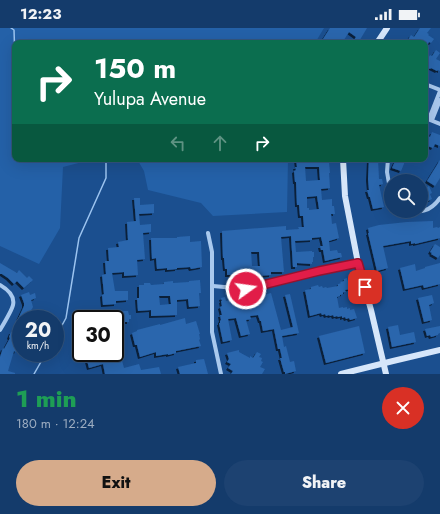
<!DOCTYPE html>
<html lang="en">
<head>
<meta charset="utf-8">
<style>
	:root { --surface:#143b6b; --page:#1d4271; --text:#f1f3f6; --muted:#9dadc1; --line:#33557e; --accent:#d6ab8b }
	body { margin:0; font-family:Jost,sans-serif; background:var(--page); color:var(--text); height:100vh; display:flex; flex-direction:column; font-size:15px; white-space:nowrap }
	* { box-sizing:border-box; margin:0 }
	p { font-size:13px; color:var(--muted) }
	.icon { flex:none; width:22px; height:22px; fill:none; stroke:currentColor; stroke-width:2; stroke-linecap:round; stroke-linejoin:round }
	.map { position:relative; height:346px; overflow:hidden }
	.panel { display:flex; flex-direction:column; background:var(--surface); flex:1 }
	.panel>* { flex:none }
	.top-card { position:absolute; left:12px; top:12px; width:416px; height:122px; border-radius:8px; box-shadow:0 4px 16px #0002,0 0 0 1px var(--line); background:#0b6e4f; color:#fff; overflow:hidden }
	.tools { position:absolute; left:384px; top:146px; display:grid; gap:8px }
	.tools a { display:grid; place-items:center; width:44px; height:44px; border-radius:50%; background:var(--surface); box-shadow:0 4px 16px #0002,0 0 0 1px var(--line); font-size:20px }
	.speed { position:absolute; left:12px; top:282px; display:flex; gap:8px; font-size:20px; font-weight:700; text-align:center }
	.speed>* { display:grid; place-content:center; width:52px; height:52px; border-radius:50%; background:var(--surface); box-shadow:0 4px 16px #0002,0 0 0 1px var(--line); line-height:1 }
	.speed small { font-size:10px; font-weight:400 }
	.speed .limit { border:2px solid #111; border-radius:6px; background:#fff; color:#111 }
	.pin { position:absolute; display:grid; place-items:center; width:34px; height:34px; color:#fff; margin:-17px; border-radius:8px; box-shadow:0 2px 6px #0006 }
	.me { position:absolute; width:44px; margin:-22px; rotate:76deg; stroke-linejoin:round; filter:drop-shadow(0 0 3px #0008) }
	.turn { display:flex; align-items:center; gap:14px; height:84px; padding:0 16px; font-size:18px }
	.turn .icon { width:52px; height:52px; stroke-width:2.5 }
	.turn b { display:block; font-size:28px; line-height:34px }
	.lanes { display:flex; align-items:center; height:38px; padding:0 16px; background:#0003; justify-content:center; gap:20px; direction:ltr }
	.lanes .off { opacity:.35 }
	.round { display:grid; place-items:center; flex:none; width:42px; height:42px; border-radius:21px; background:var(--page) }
	.summary { display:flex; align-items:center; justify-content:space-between; height:68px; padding:0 16px }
	h1 { font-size:24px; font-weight:800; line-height:30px; color:#1e9e55 }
	.primary-button { display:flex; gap:8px; margin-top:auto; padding:8px 16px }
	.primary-button a { flex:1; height:46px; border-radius:24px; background:var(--accent); color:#111; font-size:16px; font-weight:800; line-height:46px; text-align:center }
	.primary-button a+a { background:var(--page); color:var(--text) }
	.status { display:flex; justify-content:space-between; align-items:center; height:28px; padding:0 20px; background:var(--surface); direction:ltr }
	.status svg { height:11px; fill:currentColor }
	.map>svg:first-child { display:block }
	.green { fill:#2461a8 }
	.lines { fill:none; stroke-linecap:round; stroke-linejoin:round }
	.stream { stroke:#9cc4f0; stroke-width:1.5 }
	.building { fill:#2a66ad; fill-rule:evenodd; filter:url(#shadow) }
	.street { stroke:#a9c9ee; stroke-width:4 }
	.secondary { stroke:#d6e6fa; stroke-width:6 }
	.route-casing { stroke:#92132f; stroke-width:10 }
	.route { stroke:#e11d48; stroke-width:7 }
</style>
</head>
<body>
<div class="status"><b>12:23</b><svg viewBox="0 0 49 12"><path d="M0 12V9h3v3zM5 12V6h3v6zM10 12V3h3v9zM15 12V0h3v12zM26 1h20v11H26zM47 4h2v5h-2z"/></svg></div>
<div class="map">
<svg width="440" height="346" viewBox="0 0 440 346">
	<defs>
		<filter id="shadow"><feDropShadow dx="-2" dy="2" stdDeviation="0" flood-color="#0009"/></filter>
	</defs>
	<rect width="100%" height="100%" fill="#1b4f8f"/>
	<!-- green -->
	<g class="green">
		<polygon points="0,0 324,0 315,15 15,15 15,131 94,131 63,139 60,200 39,236 0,218"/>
		<polygon points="137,131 288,131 287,184 213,188 201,175 148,162 144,143"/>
	</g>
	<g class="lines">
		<!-- stream -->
		<g class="stream">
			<polyline points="11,0 14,2 15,33"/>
			<polyline points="55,310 66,290 79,210 106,150 106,131"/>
			<polyline points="34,346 46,325"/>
		</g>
	</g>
	<!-- building -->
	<g class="building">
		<polygon points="330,0 367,0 358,15 352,15 356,9 349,4 342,15 330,15 323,11"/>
		<polygon points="420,0 431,0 427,5 429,6 428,7 434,11 431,15 429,14 425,21 425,15 406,15 411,7 414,9"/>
		<polygon points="436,22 440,25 436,31 440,33 440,43 438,42 437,43 431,40 430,41 427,39 429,36 426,34 430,27 432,28"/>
		<polygon points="432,104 440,107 440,118 435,116 433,120 425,117 428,108 430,109"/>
		<path d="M296 131H327V134H329L330 145H329L330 160 321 161 322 172 332 171V178H334L335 186H331L332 196 336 195 339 210 329 213 330 223 337 222 338 225H341L342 229 325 233 323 222H321L320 218H323L321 209 312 210V212L295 213 296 224 312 223V224H314V229H313V234H312V236L297 235V239H293L291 208 281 209 284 244H271V247L258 248V245L247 246V250L231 251V247H227V241H225L224 230H223L222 203 286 198V202L299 201 298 199H304L303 188H300L299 177H297L296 154H295L294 143 296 142 295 139H297ZM305 139H319L320 152 306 153ZM317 168 319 181 309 182V180H307V169ZM251 224H259L260 238H252Z"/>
		<polygon points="369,131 378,131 379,151 382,151 383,156 379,157 384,179 373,181 370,169 369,169 367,162 369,162 368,151"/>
		<polygon points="396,131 406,131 401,143 392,140"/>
		<polygon points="440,132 440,150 435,158 427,153"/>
		<polygon points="429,158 432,165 430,166 432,171 428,173 423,161"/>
		<polygon points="134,170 140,170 140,177 154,176 154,185 139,186 140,197 151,196 151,204 143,205 145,231 137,232 138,247 124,248 124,244 112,245 115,263 128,263 128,272 116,273 116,276 103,277 102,267 104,266 102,247 106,246 105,233 109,233 108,220 119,219 118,214 128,212 127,194 136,193"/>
		<polygon points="433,193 433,200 437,199 438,200 440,199 440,210 415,216 415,215 411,216 411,213 383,218 388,240 377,243 368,205 369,205 368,200 379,197 407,194"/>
		<polygon points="190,208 190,214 201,213 202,239 191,241 190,239 177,240 177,241 167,242 167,240 157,241 156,230 152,231 151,210 177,210 177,209"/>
		<polygon points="435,216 440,219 440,227 438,230 431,226 432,225 430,224"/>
		<polygon points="0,235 17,245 19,242 27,250 29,248 33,252 24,260 17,253 14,256 8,250 2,246 0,246"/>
		<polygon points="440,235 440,256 424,260 423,257 405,261 400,240 415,236 416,243 425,240 425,239"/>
		<polygon points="347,250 350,261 345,262 346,264 343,264 343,266 340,267 340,268 337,269 339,280 343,279 343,280 347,279 347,281 350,280 350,282 354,281 357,290 350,292 349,290 346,291 345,289 342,290 342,288 338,289 337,288 334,289 333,287 330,288 329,287 326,288 325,286 322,287 321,285 310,288 305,262 311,261 311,259 318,257 319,259 322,258 323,260 326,259 327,260 338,258 338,256 341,255 340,254 344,253 344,251"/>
		<path d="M200 252 201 265H199L200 278 189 279 188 271 177 272V287L151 288V282L138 283 137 270H139V257H144V255H150L151 257 164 256V254L173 253V255L189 254V253ZM159 268H170L171 276 160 277Z"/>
		<polygon points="29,264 30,267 35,265 36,270 31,272 33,279 28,288 36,291 21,291 21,316 18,322 17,321 16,324 14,323 8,343 15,345 15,346 0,346 0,329 3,320 4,321 10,310 9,309 11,304 13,304 19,291 18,291 24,278 24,275 21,267"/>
		<polygon points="271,265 281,302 293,299 285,267 290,266 299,305 282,308 284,319 286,318 290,334 294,333 296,343 285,346 285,344 284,344 280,330 282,330 280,321 278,321 274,301 263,303 261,293 260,293 258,287 250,288 251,291 246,292 250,306 241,308 236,290 228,291 232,312 223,314 219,295 220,295 220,293 221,292 220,287 222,287 220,279 222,278 221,273 222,273 221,270 225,269 226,273 246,269 247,270 259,267 259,268"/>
		<polygon points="432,267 434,275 429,277 432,292 424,294 418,270"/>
		<polygon points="123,283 128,283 129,287 131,287 131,291 129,291 129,294 124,294 124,292 121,292 121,288 123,287"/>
		<polygon points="185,290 186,296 196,293 200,306 199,306 200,311 199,312 201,318 176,323 176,325 168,327 168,326 156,328 156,324 140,329 137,317 135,317 132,305 137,303 137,302 160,296 160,297"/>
		<polygon points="398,297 400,307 414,304 416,314 392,319 388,299"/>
		<polygon points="359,298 365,325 326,335 319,308"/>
		<polygon points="440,298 440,305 438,306 438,307 431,309 430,307 427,308 425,301"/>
		<polygon points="115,310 116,310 124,340 139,336 141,342 159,339 161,346 105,346 103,336 89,340 85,325 115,325"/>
		<polygon points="239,322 239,324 250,330 250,328 253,330 257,324 261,326 259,329 262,330 261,333 263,334 260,339 265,341 262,346 231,346 233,343 228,340 231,336 227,334 229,331 227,325"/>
		<polygon points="204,331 208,346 180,346 178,339 196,335 196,332"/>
	</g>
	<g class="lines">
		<!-- street -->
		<g class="street">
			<polyline points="425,56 440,62"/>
			<polyline points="425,90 440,96"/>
			<polyline points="429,91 440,63"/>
			<polyline points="432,92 440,72"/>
			<polyline points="388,131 387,144 391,167"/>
			<path d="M396 183 400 184C418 184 429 186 440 170"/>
			<polyline points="208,205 212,224 212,304 221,346"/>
			<path d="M0 257C7 261 15 268 13 277 12 282 3 297 0 302"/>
			<polyline points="213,258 246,261 319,243 358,235"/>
		</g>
		<!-- secondary -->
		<g class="secondary">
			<polyline points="377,15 387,0"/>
			<polyline points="343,131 345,168 358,235 371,282 386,346"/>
			<polyline points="341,346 393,333 440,322"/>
		</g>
	</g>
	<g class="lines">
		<!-- route casing -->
		<g class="route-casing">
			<polyline id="route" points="246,261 319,243 358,235 365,259"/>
		</g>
		<!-- route -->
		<use href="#route" class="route"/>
	</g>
</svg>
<div class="tools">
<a><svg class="icon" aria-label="search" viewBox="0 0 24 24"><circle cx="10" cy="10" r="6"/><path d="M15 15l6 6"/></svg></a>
</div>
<div class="speed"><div>20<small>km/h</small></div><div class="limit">30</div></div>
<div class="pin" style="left:365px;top:259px;background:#d93025"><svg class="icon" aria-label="arrive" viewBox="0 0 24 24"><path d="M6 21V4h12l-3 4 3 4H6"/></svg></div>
<svg class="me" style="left:246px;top:261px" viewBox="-20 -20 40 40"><circle r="17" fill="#e11d48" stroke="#fff" stroke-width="3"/><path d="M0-11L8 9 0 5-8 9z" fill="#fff"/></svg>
<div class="top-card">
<div class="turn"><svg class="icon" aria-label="right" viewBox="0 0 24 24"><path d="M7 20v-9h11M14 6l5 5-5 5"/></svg><div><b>150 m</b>Yulupa Avenue</div></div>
<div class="lanes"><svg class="icon off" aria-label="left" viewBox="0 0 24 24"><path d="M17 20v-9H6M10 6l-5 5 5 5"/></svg><svg class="icon off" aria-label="ahead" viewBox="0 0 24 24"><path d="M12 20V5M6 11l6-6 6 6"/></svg><svg class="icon" aria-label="right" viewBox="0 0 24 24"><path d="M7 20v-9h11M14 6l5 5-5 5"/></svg></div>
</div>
</div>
<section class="panel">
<div class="summary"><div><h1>1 min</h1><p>180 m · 12:24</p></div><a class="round" style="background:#d93025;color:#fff"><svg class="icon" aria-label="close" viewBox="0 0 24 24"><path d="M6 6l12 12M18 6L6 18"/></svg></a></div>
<div class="primary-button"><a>Exit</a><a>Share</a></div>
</section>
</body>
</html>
